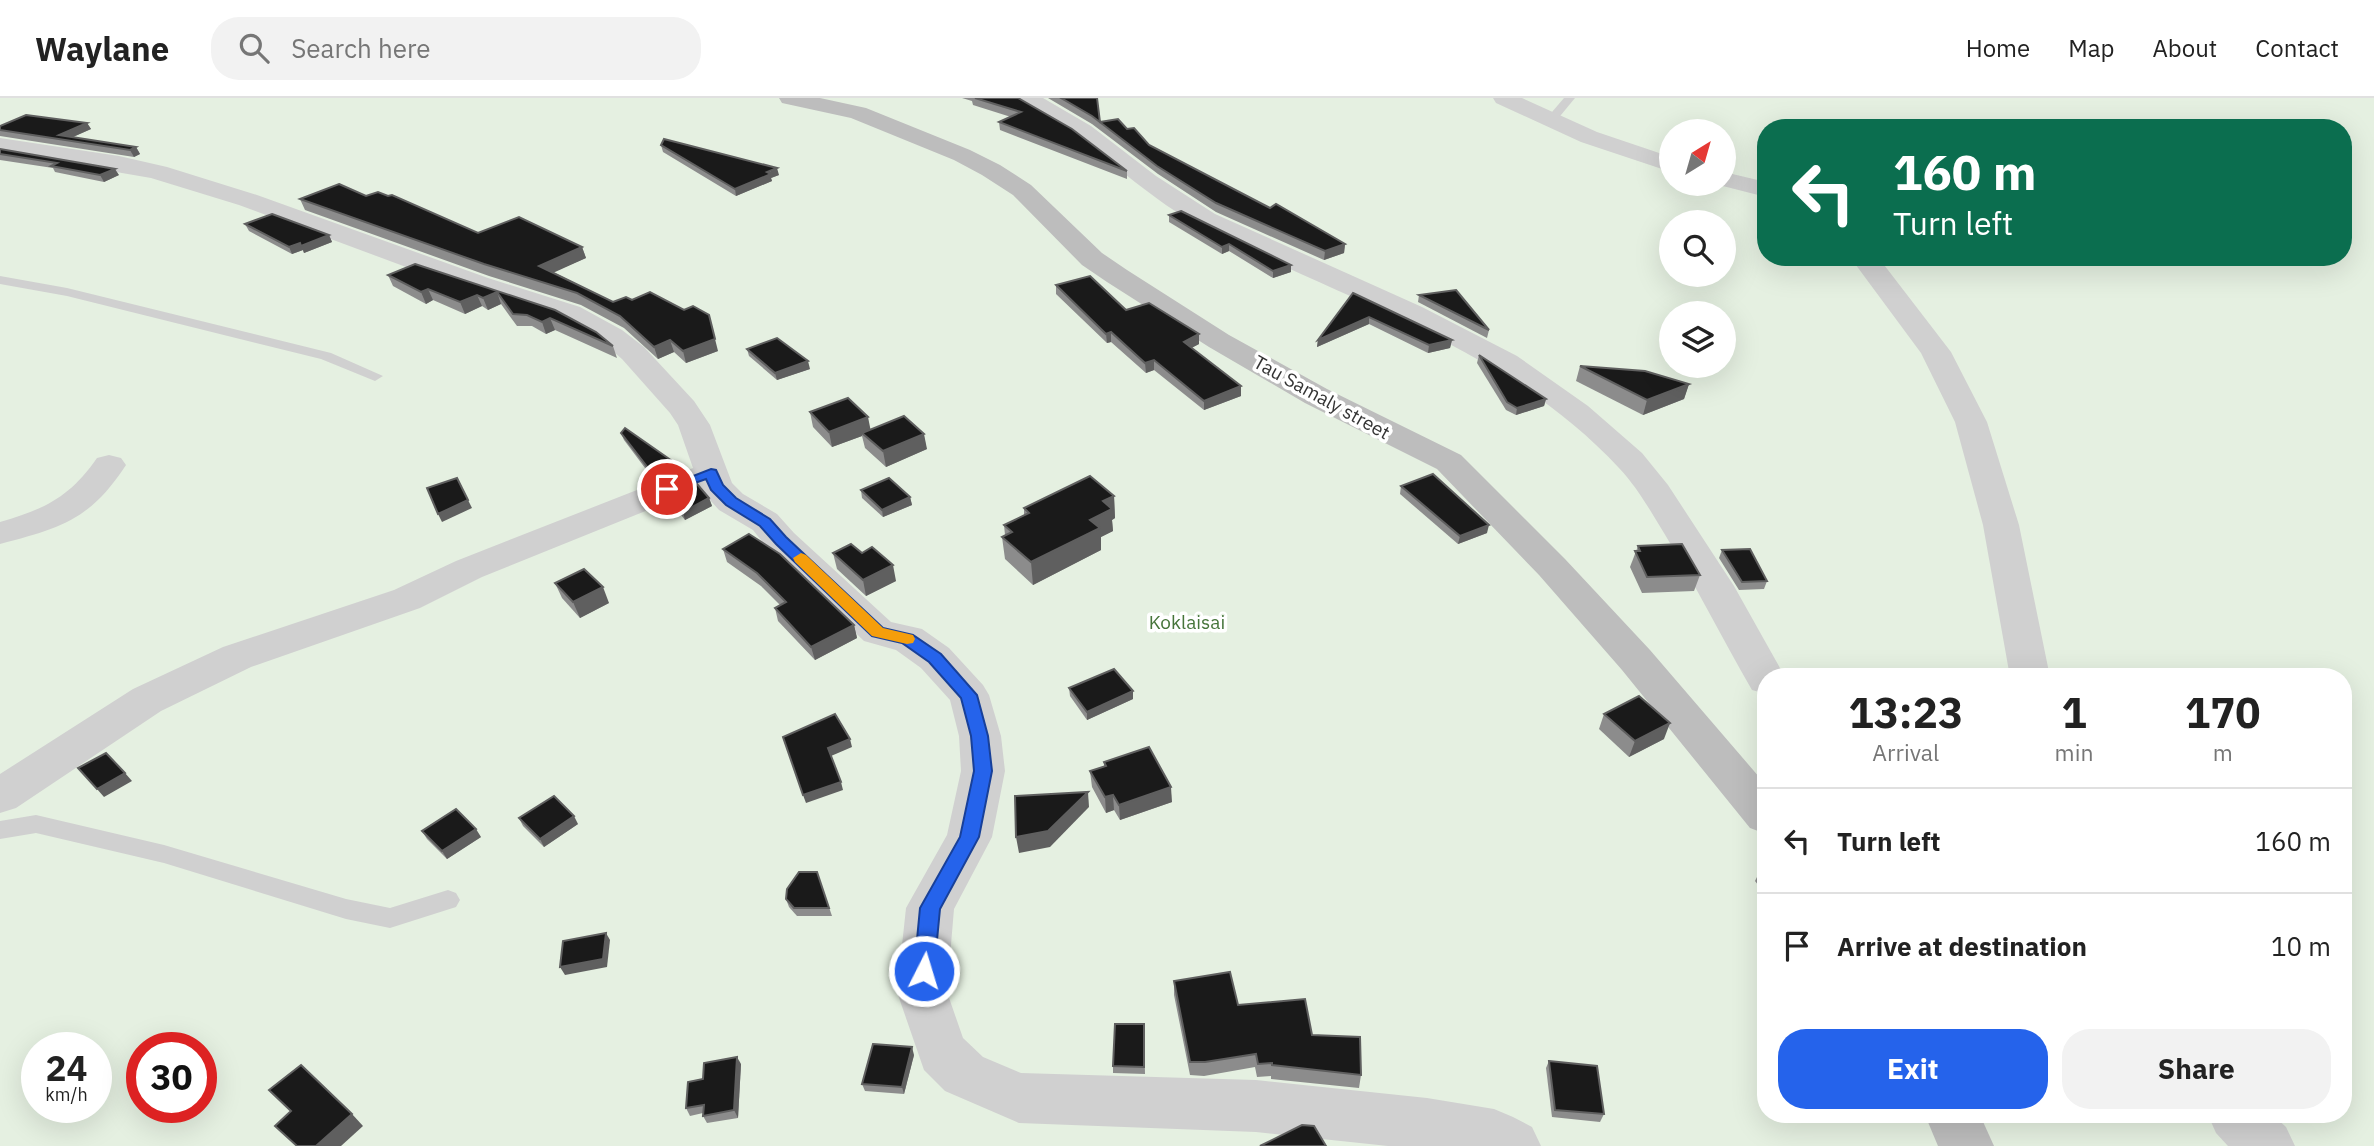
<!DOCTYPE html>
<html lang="en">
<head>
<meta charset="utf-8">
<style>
	:root { --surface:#fff; --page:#f2f2f2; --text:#222; --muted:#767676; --line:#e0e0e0; --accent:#2563eb }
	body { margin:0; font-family:"IBM Plex Sans",sans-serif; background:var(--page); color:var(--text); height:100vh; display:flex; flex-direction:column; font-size:26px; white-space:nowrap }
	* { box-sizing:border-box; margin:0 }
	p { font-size:23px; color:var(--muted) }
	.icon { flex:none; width:38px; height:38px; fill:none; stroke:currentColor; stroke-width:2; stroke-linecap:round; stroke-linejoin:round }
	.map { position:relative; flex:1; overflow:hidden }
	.details { position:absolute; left:1757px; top:570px; width:595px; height:455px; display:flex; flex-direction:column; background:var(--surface); border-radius:28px; box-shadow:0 7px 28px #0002 }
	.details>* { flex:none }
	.hud { position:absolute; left:1757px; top:21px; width:595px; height:147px; border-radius:28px; box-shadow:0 7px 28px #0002; background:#0b6e4f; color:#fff; overflow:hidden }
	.needle { width:46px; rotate:37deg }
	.fabs { position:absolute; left:1659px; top:21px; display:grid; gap:14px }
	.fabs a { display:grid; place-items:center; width:77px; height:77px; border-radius:50%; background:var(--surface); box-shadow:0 7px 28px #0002; font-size:35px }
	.speed { position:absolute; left:21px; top:934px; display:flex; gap:14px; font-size:35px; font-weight:700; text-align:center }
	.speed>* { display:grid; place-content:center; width:91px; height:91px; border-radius:50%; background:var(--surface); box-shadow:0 7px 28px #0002; line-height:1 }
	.speed small { font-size:18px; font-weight:400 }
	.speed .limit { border:10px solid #d22; background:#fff; color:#111 }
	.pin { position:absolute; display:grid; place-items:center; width:60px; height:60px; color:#fff; margin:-30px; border:4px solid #fff; border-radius:50%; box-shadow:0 2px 7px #0007 }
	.me { position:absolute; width:77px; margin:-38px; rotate:5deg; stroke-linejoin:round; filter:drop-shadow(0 0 5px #0008) }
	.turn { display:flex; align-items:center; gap:24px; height:147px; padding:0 21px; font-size:32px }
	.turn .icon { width:91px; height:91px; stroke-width:2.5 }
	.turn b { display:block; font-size:49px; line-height:60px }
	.eta { display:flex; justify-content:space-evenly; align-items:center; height:119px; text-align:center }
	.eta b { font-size:42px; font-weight:700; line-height:49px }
	.button { display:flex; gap:14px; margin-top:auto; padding:14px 21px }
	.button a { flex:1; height:80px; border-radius:28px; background:var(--accent); color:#fff; font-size:28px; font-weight:700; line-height:80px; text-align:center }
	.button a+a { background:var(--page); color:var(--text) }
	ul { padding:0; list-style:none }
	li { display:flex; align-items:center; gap:21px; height:105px; padding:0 21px; border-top:2px solid var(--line) }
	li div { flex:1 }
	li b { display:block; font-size:26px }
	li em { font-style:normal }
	header { display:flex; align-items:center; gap:42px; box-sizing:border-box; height:98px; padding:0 35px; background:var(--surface); border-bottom:2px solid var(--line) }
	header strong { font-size:33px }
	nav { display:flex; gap:38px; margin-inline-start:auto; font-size:24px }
	.search { width:490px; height:63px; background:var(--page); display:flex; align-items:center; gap:18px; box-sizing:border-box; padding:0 24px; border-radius:28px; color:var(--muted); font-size:26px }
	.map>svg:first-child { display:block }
	.green { fill:#e5f0e1; fill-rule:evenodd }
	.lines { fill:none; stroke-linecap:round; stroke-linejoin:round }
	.lane { fill:#d0d0d0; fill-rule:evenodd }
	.street { fill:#d0d0d0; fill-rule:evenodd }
	.secondary { fill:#bdbdbd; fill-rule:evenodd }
	.wall { fill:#8c8c8c }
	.shaded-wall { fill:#5f5f5f }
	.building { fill:#1a1a1a; stroke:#5f5f5f; stroke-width:2 }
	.route { fill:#2563eb; stroke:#184099; stroke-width:2 }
	.slow { fill:#f59e0b }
	.labels { text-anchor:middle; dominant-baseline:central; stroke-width:7; stroke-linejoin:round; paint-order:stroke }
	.street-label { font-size:19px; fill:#333; stroke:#fff }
	.park-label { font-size:19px; fill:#46753a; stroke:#fff }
</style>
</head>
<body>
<header>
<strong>Waylane</strong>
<div class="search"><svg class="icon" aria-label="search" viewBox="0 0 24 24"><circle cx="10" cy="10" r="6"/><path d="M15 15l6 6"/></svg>Search here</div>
<nav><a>Home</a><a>Map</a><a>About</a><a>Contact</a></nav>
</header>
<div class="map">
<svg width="2374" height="1048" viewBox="0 0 2374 1048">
	<rect width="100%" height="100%" fill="#fff"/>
	<!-- green -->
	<path class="green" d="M0 0H2374V1048H0ZM1766 30H2343V159H1766ZM1671 33H1724V86H1671ZM1671 124H1724V177H1671ZM1671 215H1724V268H1671ZM1766 579H2343V1017H1766ZM37 950H96V1010H37ZM142 950H201V1010H142Z"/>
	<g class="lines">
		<!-- lane -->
		<g class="lane">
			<polygon points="1564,0 1575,0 1556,23 1548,23 1546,21"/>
			<polygon points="0,178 67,190 331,255 383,278 375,283 321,261 67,198 0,186"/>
			<polygon points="36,717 164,747 346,801 390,810 448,792 456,795 460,802 456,809 390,830 346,821 164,765 36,735 0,741 0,723"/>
		</g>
		<!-- street -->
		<g class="street">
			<path d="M1016 0H1043L1091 28 1156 78 1215 116 1422 209 1517 258 1588 308 1642 355 1668 387 1734 488 1785 579H1766V596L1752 592C1722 540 1695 486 1664 435 1650 412 1637 389 1619 370 1506 248 1341 202 1199 127 1153 103 1116 66 1074 37 1056 26 1037 15 1019 5Z"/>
			<polygon points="1493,0 1522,0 1597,34 1671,59 1671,74 1581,44 1496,5"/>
			<polygon points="0,40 119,58 167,69 257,97 488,180 580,209 622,232 644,249 694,303 710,327 732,385 743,396 777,416 794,435 891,524 922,531 949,550 983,587 989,597 1001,638 1005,673 992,739 954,811 947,894 963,940 983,959 1021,975 1256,982 1427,1000 1494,1011 1513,1019 1532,1029 1541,1048 1388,1048 1256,1034 1019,1025 945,993 924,972 897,894 906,810 947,737 961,673 959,638 950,602 921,570 896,552 864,543 768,451 753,432 719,412 700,391 482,479 420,510 251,569 161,613 16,710 0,715 0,676 133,591 223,549 394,492 456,463 693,370 678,327 670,315 622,261 602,244 560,221 468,192 239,107 151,80 0,54"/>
			<polygon points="1724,74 1766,84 1766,99 1715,86 1724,86"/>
			<polygon points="1850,159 1878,159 1951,254 1987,324 2019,427 2050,579 2010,579 1983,427 1955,324 1921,255"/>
			<path d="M109 357 121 360 126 367C90 422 61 430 0 446V424C45 411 70 399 97 360Z"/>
			<polygon points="2208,1017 2273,1017 2286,1029 2295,1048 2228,1048 2216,1035"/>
		</g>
		<!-- secondary -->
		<g class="secondary">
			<polygon points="779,0 820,0 866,10 970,52 1000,67 1031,87 1102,155 1127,172 1229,237 1327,291 1461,357 1565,461 1650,552 1766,687 1766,736 1750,730 1622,572 1539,477 1437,371 1305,305 1209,249 1107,184 1082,167 1013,97 982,77 954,62 851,20 782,5"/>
			<polygon points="1925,1017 1980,1017 1994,1048 1938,1048"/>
		</g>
	</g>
	<!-- wall -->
	<g class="wall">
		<polygon points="962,0 1018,0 1127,73 1127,81 1000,32 999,24 1011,19 973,7 972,3"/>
		<polygon points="1048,0 1097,0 1100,24 1127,31 1149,47 1270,110 1345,146 1344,155 1324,162 1216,114 1158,76 1092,26"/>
		<polygon points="87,25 91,31 73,39 136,49 140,56 134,59 0,38 0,28"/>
		<polygon points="661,47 779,77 771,80 772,83 736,98 663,54"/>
		<polygon points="0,51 119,77 104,84 55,74 53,70 0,62"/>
		<polygon points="366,98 388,98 478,135 582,149 586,160 553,174 613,204 718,253 686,265 674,254 658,261 624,230 581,207 489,178 305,112 300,101"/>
		<polygon points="1169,117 1291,174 1273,180 1229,153 1222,156 1169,124"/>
		<polygon points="245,126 329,137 332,144 304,155 303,152 292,156 249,133"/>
		<polygon points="415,166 555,212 613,248 617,260 555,232 546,236 532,228 517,228 501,206 488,212 482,208 465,216 433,202 426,206 393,188 388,177"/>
		<polygon points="1056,187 1199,236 1199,246 1191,250 1241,288 1241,298 1204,312 1154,272 1146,275 1111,244 1107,245 1056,196"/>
		<polygon points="1353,195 1452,242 1450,250 1428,255 1369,226 1317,249 1318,242"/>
		<polygon points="1419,197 1489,232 1487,240 1418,204"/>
		<polygon points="747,251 810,271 777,282 749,258"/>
		<polygon points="1479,257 1546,301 1544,308 1516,317 1506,312 1477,265"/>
		<polygon points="1580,268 1689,286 1684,301 1643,317 1576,283"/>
		<polygon points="810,314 871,331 927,351 886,369 865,350 862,338 832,349 813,329"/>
		<polygon points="621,335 678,373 654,382 624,342"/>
		<polygon points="1401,388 1487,435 1458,446 1400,396"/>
		<polygon points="861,392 910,399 912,407 883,419 862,400"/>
		<polygon points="669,397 709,400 712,408 685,422 672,405"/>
		<polygon points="1114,398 1115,420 1112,422 1113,433 1101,439 1101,452 1033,487 1005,461 1002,439 1005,437 1004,427 1024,417 1024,410"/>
		<polygon points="1638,448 1700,477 1694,493 1642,495 1630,469"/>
		<polygon points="723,451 854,527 857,540 815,562 778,523 775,510 780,507 761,488 727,464"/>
		<polygon points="1722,452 1767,483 1764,491 1739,492 1719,460"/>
		<polygon points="833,455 862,455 896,483 866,498 837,471"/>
		<polygon points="555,485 609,505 580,520 562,500"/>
		<polygon points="1069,590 1133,593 1133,601 1087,622 1070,598"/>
		<polygon points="1604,616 1664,641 1629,659 1599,631"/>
		<polygon points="1104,664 1172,704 1120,722 1114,712 1106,715 1092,689 1090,673 1104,668"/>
		<polygon points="519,720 578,726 544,749 523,728"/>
		<polygon points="422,733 481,739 447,761 427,741"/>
		<polygon points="1766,773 1766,797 1755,783 1759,775"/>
		<polygon points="817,774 832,818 797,818 789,809 786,801"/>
		<polygon points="1174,883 1312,937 1361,977 1359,990 1271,981 1271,978 1257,979 1255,969 1204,978 1190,977 1174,897"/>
		<polygon points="1144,926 1145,976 1113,975 1113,968"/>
		<polygon points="914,957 904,996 865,993 862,986"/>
		<polygon points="1549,963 1604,1016 1600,1024 1552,1019 1546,970"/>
		<polygon points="741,966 738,1020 707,1025 703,1018 703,1015 690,1018 686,1010 703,981"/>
	</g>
	<!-- shaded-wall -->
	<g class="shaded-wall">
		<polygon points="87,25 91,31 66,42 59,37"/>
		<polygon points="136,49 140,56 134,59 130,52"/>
		<polygon points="777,70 779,77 771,80 772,83 736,98 735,91"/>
		<polygon points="115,71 119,77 104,84 100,77"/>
		<polygon points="329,137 332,144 304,155 303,152 292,156 289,149 300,145"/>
		<polygon points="1229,146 1229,153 1222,156 1222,149"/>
		<polygon points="1345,146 1344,155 1324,162 1325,153"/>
		<polygon points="582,149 586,160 544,179 539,168"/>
		<polygon points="1291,167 1291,174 1273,180 1273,173"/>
		<polygon points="428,191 433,202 426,206 421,194"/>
		<polygon points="497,194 501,206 488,212 483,200"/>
		<polygon points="477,197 482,208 465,216 460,204"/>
		<polygon points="1369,219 1369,226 1317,249 1318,242"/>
		<polygon points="550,220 555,232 546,236 542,224"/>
		<polygon points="712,229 718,253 686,265 683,253"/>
		<polygon points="1111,234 1111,244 1107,245 1106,236"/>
		<polygon points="1199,236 1199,246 1184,254 1184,244"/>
		<polygon points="670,242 674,254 658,261 654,249"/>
		<polygon points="1452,242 1450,250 1428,255 1429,247"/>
		<polygon points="1154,262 1154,272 1146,275 1145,265"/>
		<polygon points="808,263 810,271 777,282 775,275"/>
		<polygon points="1689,286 1684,301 1643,317 1647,302"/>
		<polygon points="1241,288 1241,298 1204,312 1204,303"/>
		<polygon points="1546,301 1544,308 1516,317 1517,310"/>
		<polygon points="868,319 871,334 862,335 862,338 832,349 829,334"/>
		<polygon points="924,336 927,351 886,369 883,353"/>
		<polygon points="675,365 678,373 654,382 652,375"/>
		<polygon points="1114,398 1115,420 1112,422 1113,433 1101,439 1101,452 1033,487 1031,464 1090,422 1103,403"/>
		<polygon points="910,399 912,407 883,419 882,412"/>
		<polygon points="709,400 712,408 685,422 683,414"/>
		<polygon points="468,402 472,410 442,424 438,416"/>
		<polygon points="1489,427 1487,435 1458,446 1460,438"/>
		<polygon points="893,467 896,483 866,498 863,482"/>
		<polygon points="603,489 609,505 580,520 573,504"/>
		<polygon points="854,527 857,540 815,562 811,549"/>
		<polygon points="1133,593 1133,601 1087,622 1087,614"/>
		<polygon points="1670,625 1664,641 1629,659 1635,643"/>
		<polygon points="850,641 852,649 831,658 828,650"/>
		<polygon points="125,675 132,683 104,699 97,691"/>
		<polygon points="841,684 843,692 806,705 803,697"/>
		<polygon points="1171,689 1172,704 1120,722 1119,707"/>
		<polygon points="1088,694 1089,709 1050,749 1019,755 1016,739"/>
		<polygon points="1113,697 1114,712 1106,715 1105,699"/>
		<polygon points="574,718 578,726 544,749 540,741"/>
		<polygon points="476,731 481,739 447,761 442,753"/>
		<polygon points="606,835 610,842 607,869 565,877 560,869"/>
		<polygon points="912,949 914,957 904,996 902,989"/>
		<polygon points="737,959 741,966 738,1020 734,1012"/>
		<polygon points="352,1016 363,1028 341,1048 316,1048"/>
	</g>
	<!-- building -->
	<g class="building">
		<polygon points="975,0 1018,0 1072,31 1127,73 999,24 1021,14"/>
		<polygon points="1061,0 1097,0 1100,24 1118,21 1127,31 1134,30 1149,47 1270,110 1276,106 1345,146 1325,153 1216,105 1157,68 1092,18"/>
		<polygon points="26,17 87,25 59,37 136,49 130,52 0,32 0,28"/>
		<polygon points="664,41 777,70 767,74 771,76 735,91 661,47"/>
		<polygon points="0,51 115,71 100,77 51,68 57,65 0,56"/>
		<polygon points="339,86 366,98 378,94 388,98 392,97 478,135 519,119 582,149 539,168 613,204 626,199 632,202 650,194 684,212 693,208 709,217 715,241 683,253 670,242 654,249 620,218 577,195 484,166 300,101"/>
		<polygon points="1181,113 1291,167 1273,173 1229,146 1222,149 1169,117"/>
		<polygon points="272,116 329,137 301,148 300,145 289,149 245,126"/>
		<polygon points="415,166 555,212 596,234 613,248 550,220 542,224 527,217 513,216 497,194 483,200 477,197 460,204 428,191 421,194 388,177"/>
		<polygon points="1090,178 1126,212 1149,205 1199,236 1184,244 1241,288 1204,303 1154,262 1145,265 1111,234 1106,236 1056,187"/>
		<polygon points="1456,192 1489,232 1419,197"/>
		<polygon points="1353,195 1452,242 1429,247 1369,219 1318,242"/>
		<polygon points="777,240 808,263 775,275 747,251"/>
		<polygon points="1479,257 1546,301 1517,310 1507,304"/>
		<polygon points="1580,268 1645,273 1689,286 1647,302"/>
		<polygon points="848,300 868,319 829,334 810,314"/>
		<polygon points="904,318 924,336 883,353 862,335"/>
		<polygon points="625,330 675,365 652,375 621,335"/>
		<polygon points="1433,376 1489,427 1460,438 1401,388"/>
		<polygon points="1090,378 1114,398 1103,403 1112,411 1090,422 1100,430 1031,464 1002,439 1012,434 1004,427 1029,415 1024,410"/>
		<polygon points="457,380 468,402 438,416 427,390"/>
		<polygon points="889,380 910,399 882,412 861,392"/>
		<polygon points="697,386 709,400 683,414 669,397"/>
		<polygon points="749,436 780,456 854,527 811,549 775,510 786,504 757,475 723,451"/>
		<polygon points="851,446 862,455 872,449 893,467 863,482 833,455"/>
		<polygon points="1682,446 1700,477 1647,479 1635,453 1640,453 1638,448"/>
		<polygon points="1750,451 1767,483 1742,484 1722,452"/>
		<polygon points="584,471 603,489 573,504 555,485"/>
		<polygon points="1114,571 1133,593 1087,614 1069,590"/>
		<polygon points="1639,598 1670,625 1635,643 1604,616"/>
		<polygon points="835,616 850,641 828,650 841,684 803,697 783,639"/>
		<polygon points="1149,649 1171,689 1119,707 1113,697 1105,699 1090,673 1106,668 1104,664"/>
		<polygon points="106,655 125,675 97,691 78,670"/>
		<polygon points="1088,694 1048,733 1016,739 1015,698"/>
		<polygon points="554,698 574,718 540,741 519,720"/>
		<polygon points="456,711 476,731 442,753 422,733"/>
		<polygon points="1766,773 1766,784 1759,775"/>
		<polygon points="799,774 817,774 829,810 794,810 786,801 787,791"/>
		<polygon points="606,835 603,861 560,869 563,843"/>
		<polygon points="1230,874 1238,907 1305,901 1312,937 1360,939 1361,977 1272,967 1272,965 1258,966 1256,956 1205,964 1190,964 1174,883"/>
		<polygon points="1115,926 1144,926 1144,969 1113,968"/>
		<polygon points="873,946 912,949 902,989 862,986"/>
		<polygon points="737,959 734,1012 703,1018 704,1007 686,1010 688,984 703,981 704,965"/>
		<polygon points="1549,963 1597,968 1604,1016 1555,1012"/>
		<polygon points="301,967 352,1016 316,1048 297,1048 275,1028 291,1013 269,992"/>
		<polygon points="1302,1027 1314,1028 1326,1048 1260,1048"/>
	</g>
	<!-- route -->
	<polygon class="route" points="711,371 716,372 723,387 736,400 770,421 786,439 883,530 913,537 941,556 977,597 988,638 992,673 979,739 940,811 934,873 931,879 924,882 917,879 914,873 920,810 960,739 974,673 971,638 961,600 929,564 902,545 872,538 776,446 760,428 726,407 711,392 706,381 667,395 660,391"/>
	<!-- slow -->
	<polygon class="slow" points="801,455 806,457 883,530 913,537 915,541 913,545 907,546 872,538 795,464 793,460"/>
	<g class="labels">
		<!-- street labels -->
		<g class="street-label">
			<text transform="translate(1322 299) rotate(29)">Tau Samaly street</text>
		</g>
		<!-- park labels -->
		<g class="park-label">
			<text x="1187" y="524">Koklaisai</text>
		</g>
	</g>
</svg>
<div class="fabs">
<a><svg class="needle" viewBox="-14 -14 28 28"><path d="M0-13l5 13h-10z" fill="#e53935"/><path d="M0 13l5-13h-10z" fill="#767676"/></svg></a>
<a><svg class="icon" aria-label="search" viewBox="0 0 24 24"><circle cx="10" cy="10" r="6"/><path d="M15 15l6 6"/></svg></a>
<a><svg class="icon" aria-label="layers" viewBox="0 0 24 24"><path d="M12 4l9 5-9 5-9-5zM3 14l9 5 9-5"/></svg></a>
</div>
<div class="speed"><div>24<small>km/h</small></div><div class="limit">30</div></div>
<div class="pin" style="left:667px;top:391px;background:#d93025"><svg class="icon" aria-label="arrive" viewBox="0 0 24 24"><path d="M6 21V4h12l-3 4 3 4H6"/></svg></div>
<svg class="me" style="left:924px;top:873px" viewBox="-20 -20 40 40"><circle r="17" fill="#2563eb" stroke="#fff" stroke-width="3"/><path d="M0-11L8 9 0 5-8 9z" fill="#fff"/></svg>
<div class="hud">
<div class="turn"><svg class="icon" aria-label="left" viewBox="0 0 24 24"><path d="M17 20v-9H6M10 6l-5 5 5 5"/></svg><div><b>160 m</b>Turn left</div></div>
</div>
<section class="details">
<div class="eta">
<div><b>13:23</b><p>Arrival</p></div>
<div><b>1</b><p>min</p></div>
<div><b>170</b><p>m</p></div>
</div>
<ul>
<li><svg class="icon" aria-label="left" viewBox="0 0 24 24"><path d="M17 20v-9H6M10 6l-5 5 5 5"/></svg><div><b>Turn left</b></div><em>160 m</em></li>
<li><svg class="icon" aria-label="arrive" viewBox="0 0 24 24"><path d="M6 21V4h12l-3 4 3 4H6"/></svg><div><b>Arrive at destination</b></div><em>10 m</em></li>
</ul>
<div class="button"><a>Exit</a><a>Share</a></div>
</section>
</div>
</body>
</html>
